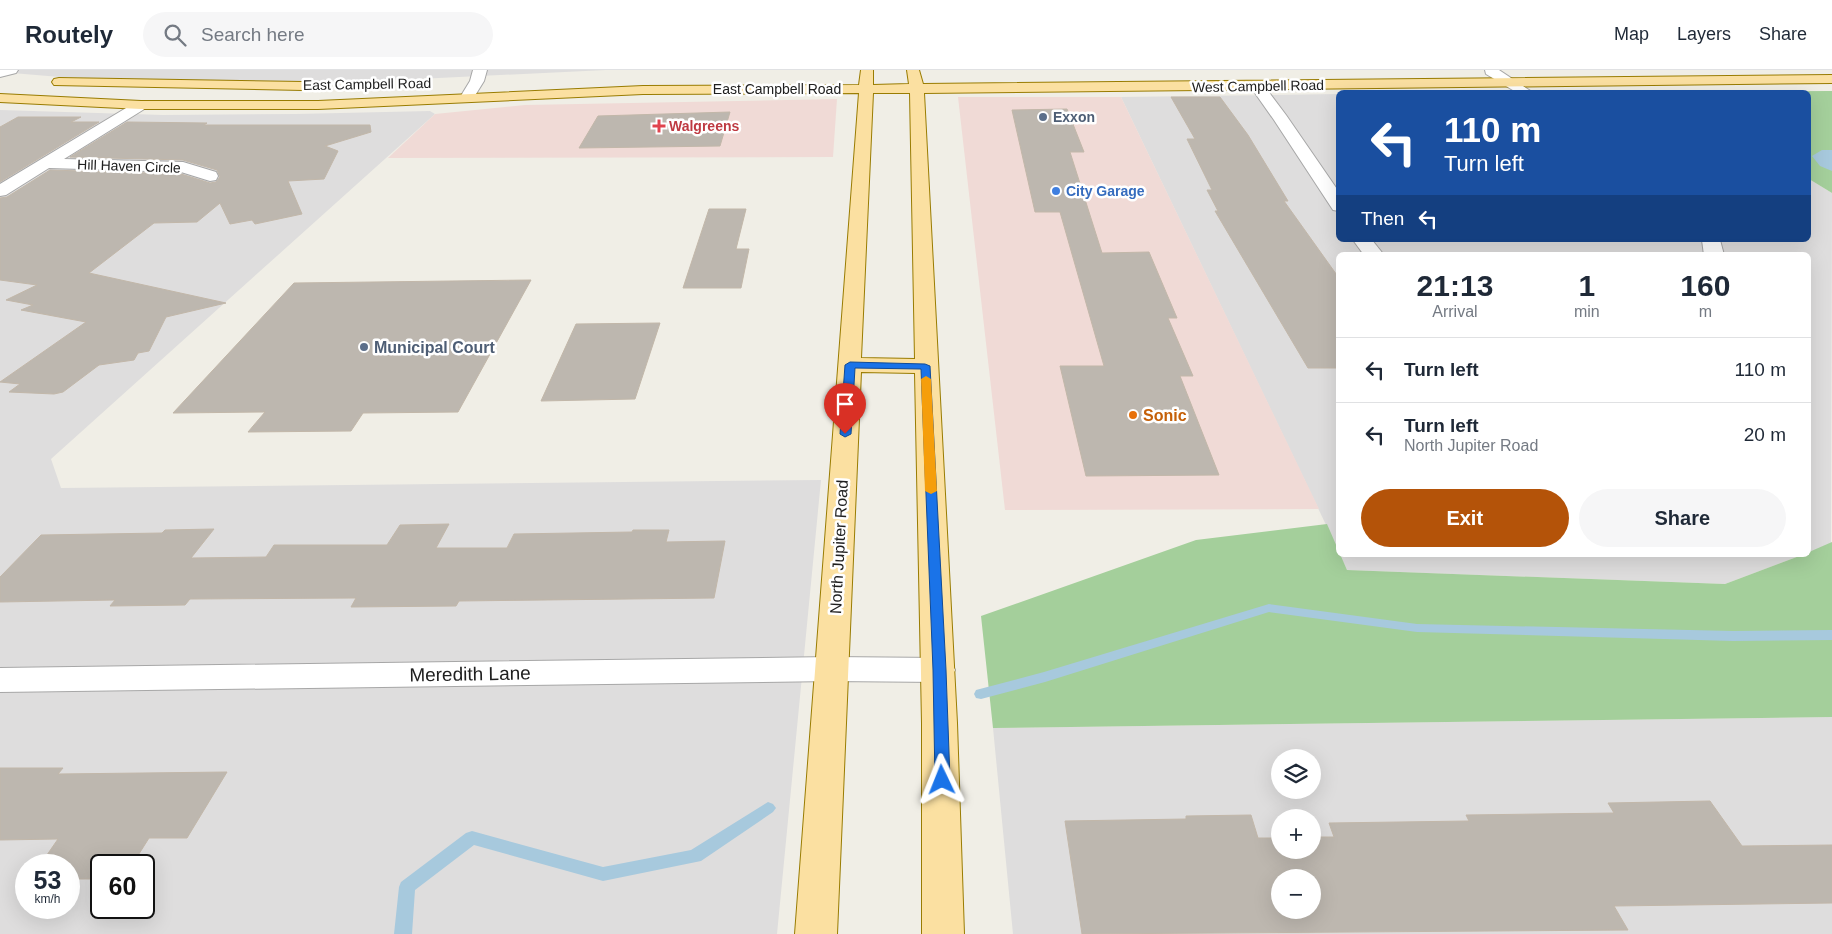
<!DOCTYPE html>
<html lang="en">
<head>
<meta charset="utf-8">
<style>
	:root { --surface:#fff; --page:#f6f6f7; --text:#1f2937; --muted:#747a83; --line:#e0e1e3; --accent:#b45309 }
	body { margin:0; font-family:Helvetica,sans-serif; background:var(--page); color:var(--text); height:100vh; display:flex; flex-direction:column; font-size:19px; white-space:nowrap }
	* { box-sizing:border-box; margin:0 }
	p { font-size:16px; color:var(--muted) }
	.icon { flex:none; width:28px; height:28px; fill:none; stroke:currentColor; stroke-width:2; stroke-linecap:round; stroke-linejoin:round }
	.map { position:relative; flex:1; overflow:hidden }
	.sheet { position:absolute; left:1336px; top:182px; width:475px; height:305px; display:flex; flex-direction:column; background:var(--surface); border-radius:8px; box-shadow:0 5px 20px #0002 }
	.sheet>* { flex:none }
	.banner { position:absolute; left:1336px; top:20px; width:475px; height:152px; border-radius:8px; box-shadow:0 5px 20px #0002; background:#1a4fa0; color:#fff; overflow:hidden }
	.controls { position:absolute; left:1271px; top:679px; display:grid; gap:10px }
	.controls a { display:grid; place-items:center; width:50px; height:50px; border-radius:50%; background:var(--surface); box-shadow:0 5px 20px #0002; font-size:25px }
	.speed { position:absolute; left:15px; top:784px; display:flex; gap:10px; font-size:25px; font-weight:700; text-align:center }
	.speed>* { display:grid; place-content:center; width:65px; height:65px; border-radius:50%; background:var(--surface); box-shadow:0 5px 20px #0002; line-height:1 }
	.speed small { font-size:12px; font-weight:400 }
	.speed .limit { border:2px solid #111; border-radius:8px; background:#fff; color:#111 }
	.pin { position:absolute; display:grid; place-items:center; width:42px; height:42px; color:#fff; margin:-51px -21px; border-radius:50% 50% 50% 0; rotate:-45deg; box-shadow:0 0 5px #0007 }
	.pin .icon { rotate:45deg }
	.me { position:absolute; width:55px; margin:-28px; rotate:358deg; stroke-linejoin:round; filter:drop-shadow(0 0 4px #0008) }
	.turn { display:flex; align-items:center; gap:18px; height:105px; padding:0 25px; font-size:22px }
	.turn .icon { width:65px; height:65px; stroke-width:2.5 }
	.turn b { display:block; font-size:35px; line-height:42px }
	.then { display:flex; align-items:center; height:48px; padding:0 25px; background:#0003; gap:10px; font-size:19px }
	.eta { display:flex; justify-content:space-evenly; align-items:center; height:85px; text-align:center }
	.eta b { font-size:30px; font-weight:700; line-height:35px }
	.action { display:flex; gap:10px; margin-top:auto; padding:10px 25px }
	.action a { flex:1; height:58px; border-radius:30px; background:var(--accent); color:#fff; font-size:20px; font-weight:700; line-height:58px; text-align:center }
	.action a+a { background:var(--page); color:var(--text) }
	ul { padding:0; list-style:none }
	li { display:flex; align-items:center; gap:15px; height:65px; padding:0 25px; border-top:1px solid var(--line) }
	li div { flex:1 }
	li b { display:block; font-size:19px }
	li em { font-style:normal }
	header { display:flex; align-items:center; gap:30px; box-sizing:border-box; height:70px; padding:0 25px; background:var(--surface); border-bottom:1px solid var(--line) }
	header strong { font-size:24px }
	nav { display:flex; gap:28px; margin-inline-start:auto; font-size:18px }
	.search { width:350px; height:45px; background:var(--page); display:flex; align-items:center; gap:12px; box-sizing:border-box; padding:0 18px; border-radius:28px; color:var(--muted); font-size:19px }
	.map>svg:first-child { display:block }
	.residential { fill:#dedddd; fill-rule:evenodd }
	.commercial { fill:#f0dad6 }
	.forest { fill:#a4cf9b }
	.water { fill:#a7c9dd }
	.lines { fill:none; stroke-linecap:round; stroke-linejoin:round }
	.stream { fill:#a7c9dd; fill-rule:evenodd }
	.building { fill:#bdb7af; stroke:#c2b7a9; fill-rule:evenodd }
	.minor-casing { stroke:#a7a7a7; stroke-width:2 }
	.major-casing { stroke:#997c02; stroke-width:2 }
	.minor { fill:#fff; fill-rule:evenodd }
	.major { fill:#fbe0a1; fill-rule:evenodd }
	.route { fill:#1a73e8; stroke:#114b97 }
	.slow { fill:#f59e0b }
	.service-dot { fill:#5c6f8a; stroke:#fff; stroke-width:2 }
	.health-dot { fill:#e0444e; stroke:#fff; stroke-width:2 }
	.shop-dot { fill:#3f7fe0; stroke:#fff; stroke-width:2 }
	.food-dot { fill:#e8710a; stroke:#fff; stroke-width:2 }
	.labels { text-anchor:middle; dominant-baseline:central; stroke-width:5; stroke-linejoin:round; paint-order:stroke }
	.far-street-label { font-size:14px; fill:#202020; stroke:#fff }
	.far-service-label { font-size:14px; font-weight:bold; fill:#4e5e75; stroke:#fff; text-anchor:start }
	.far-health-label { font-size:14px; font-weight:bold; fill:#be3a42; stroke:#fff; text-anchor:start }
	.far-shop-label { font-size:14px; font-weight:bold; fill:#366cbe; stroke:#fff; text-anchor:start }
	.service-label { font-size:16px; font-weight:bold; fill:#4e5e75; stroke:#fff; text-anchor:start }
	.food-label { font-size:16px; font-weight:bold; fill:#c56008; stroke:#fff; text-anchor:start }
	.street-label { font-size:16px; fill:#202020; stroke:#fff }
	.near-street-label { font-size:19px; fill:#202020; stroke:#fff }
</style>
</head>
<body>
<header>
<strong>Routely</strong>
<div class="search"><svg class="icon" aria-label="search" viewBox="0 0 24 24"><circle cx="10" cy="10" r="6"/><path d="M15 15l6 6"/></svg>Search here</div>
<nav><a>Map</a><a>Layers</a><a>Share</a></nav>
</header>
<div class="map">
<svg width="1832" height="864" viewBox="0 0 1832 864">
	<rect width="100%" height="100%" fill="#f0eee6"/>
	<!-- residential -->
	<g class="residential">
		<polygon points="0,0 606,0 418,9 313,12 164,11 60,7 0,2"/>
		<polygon points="1339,24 1339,170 1809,170 1809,109 1832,123 1831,474 1809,482 1809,185 1339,185 1339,482 1121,27"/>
		<path d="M0 40 163 45 296 44 430 41 435 44 51 389 61 418 821 410 777 864H0ZM26 795H69V838H26ZM101 795H144V838H101Z"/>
		<polygon points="1340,485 1802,485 1725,514 1347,500"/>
		<path d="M1832 647V864H1013L993 658ZM1280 688H1312V720H1280ZM1280 748H1312V780H1280ZM1280 808H1312V840H1280Z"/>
	</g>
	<!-- commercial -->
	<g class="commercial">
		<polygon points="958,27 1121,27 1319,439 1005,440"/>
		<polygon points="837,29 833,87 388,88 435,44 525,35"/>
	</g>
	<!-- forest -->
	<g class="forest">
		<polygon points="1832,21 1832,123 1809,109 1809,22 1659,22"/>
		<polygon points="1327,454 1347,500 1725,514 1802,485 1809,485 1809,482 1832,472 1832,647 993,658 981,546 1196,470"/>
	</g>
	<!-- water -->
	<polygon class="water" points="1822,80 1832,80 1832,101 1820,96 1812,86"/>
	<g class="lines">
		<!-- stream -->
		<g class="stream">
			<polygon points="1269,534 1417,554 1733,561 1832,560 1832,570 1733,571 1417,562 1269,542 1045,612 981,629 976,628 974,624 976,620 1044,602"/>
			<polygon points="768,732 773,734 776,738 773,742 701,791 603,811 474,775 415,820 412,864 394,864 399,817 401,812 466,763 472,761 603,797 691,780"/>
		</g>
	</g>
	<!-- building -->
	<g class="building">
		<polygon points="1171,27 1220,27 1248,65 1288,131 1284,131 1339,208 1339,298 1308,298 1215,141 1218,141 1207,120 1212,120 1187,69 1195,69"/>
		<polygon points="1067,39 1084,82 1070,82 1102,183 1149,182 1177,248 1168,248 1193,306 1180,306 1219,405 1086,406 1060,296 1104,296 1060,142 1035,142 1012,40"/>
		<polygon points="730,42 720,76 579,78 598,46"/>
		<polygon points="18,47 81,47 71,52 99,52 0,112 0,57"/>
		<polygon points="127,52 207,53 204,55 370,55 371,62 325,76 338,81 324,109 288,111 302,144 255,154 252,150 230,154 220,133 197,152 154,153 89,203 226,233 166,247 149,281 138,283 134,290 99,295 63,322 54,324 9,322 20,314 0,312 86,252 21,240 33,235 6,230 37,215 0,210 0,128 7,127 50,100 181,104 210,113 216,112 220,107 217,100 183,90 70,87"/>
		<polygon points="709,139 746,139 736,179 749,179 741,218 683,218"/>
		<polygon points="531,210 458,342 363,343 351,361 248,362 265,342 173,343 294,213"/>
		<polygon points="660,253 635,329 541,331 576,254"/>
		<polygon points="449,454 436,478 507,478 514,464 632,462 633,460 669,460 666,472 725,471 714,528 459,531 456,536 351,537 356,528 190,529 185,535 110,536 115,530 0,532 0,507 41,465 162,463 165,460 214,459 191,488 266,487 274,475 387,475 400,455"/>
		<polygon points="0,698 63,698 58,704 227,702 187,768 149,768 132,795 101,795 101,809 69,809 69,795 40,795 58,769 0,770"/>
		<path d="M1710 731 1742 776 1832 775V833L1614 836 1628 860 1082 864 1065 751 1186 749V746L1251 745 1258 768H1280V780H1312V767H1334L1329 753 1469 751 1466 745 1614 743 1608 733ZM1280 808H1312V840H1280Z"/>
	</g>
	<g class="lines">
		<!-- minor casing -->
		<g class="minor-casing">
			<g id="minor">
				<polygon points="0,0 18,0 16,3 0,7"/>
				<polygon points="473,0 487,0 484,11 471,32 461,32 459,29 470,11"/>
				<polygon points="1485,0 1499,0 1532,22 1516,22 1486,4"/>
				<polygon points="1257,12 1262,13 1286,45 1339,122 1339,141 1333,140 1274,50 1250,16"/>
				<polygon points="141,31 146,32 148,35 146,38 64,89 183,92 216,102 218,106 216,110 210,111 181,102 49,98 6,125 0,126 0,114 136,32"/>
				<polygon points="1353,170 1372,170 1384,185 1364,185"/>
				<polygon points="1702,170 1720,170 1724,185 1704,185"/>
				<polygon points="832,587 939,588 951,592 955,600 951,608 939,612 832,611 0,622 0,598"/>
			</g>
		</g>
		<!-- major casing -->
		<g class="major-casing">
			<g id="major">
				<path d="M861 0H873V15L909 14 907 0H919L923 14 1832 5V13L924 23 957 653 964 864H922V653L915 303 861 302 837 864H795L859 23 643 24 318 39H141L0 32V24L141 31H318L643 16 859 15ZM873 23H910L915 289 861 288Z"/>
				<polygon points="59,8 303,12 310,16 303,20 54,15 52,12 54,9"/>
			</g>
		</g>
		<!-- minor -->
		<use href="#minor" class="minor"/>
		<!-- major -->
		<use href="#major" class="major"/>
	</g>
	<!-- route -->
	<polygon class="route" points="850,292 925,294 930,296 946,600 950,710 948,715 942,716 937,715 935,710 933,600 921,299 855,298 851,364 845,367 840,364 845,295"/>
	<!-- slow -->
	<polygon class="slow" points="926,306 931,309 937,421 931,424 925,421 921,309"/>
	<!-- markers -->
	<g class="service-dot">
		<circle cx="1043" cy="47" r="5"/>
		<circle cx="364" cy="277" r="5"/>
	</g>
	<path class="health-dot" d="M656.5 48.5h5v5h5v5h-5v5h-5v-5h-5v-5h5z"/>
	<circle class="shop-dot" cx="1056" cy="121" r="5"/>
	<circle class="food-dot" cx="1133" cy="345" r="5"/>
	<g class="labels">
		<!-- far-street labels -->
		<g class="far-street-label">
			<text transform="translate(367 14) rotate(-1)">East Campbell Road</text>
			<text transform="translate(1258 16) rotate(-1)">West Campbell Road</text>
			<text x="777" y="19">East Campbell Road</text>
			<text transform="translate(129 96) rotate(2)">Hill Haven Circle</text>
		</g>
		<!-- far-service labels -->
		<g class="far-service-label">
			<text x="1053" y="47">Exxon</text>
		</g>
		<!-- far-health labels -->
		<g class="far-health-label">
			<text x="669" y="56">Walgreens</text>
		</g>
		<!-- far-shop labels -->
		<g class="far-shop-label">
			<text x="1066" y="121">City Garage</text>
		</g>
		<!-- service labels -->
		<g class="service-label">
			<text x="374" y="277">Municipal Court</text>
		</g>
		<!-- food labels -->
		<g class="food-label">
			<text x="1143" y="345">Sonic</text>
		</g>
		<!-- street labels -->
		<g class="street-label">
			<text transform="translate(839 477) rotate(-87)">North Jupiter Road</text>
		</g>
		<!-- near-street labels -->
		<g class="near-street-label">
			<text transform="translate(470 604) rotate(-1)">Meredith Lane</text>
		</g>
	</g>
</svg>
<div class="controls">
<a><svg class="icon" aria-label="layers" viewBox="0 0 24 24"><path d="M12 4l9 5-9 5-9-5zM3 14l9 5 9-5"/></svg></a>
<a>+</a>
<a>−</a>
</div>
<div class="speed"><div>53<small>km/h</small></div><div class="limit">60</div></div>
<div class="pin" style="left:845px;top:364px;background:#d93025"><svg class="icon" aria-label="arrive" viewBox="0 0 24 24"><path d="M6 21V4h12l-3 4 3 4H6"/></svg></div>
<svg class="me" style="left:942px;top:710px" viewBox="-20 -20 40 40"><path d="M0-17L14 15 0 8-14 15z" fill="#1a73e8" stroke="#fff" stroke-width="4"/></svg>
<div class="banner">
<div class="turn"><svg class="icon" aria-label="left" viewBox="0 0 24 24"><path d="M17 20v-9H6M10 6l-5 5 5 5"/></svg><div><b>110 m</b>Turn left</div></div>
<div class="then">Then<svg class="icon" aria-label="left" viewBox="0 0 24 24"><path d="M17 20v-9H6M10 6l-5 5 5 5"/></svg></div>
</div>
<section class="sheet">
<div class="eta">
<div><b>21:13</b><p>Arrival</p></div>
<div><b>1</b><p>min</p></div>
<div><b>160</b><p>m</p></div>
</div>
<ul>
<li><svg class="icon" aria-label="left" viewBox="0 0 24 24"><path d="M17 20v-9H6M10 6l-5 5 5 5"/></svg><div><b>Turn left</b></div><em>110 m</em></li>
<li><svg class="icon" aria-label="left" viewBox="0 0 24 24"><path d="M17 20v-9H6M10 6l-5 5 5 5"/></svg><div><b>Turn left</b><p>North Jupiter Road</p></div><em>20 m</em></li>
</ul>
<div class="action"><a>Exit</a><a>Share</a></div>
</section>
</div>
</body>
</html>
